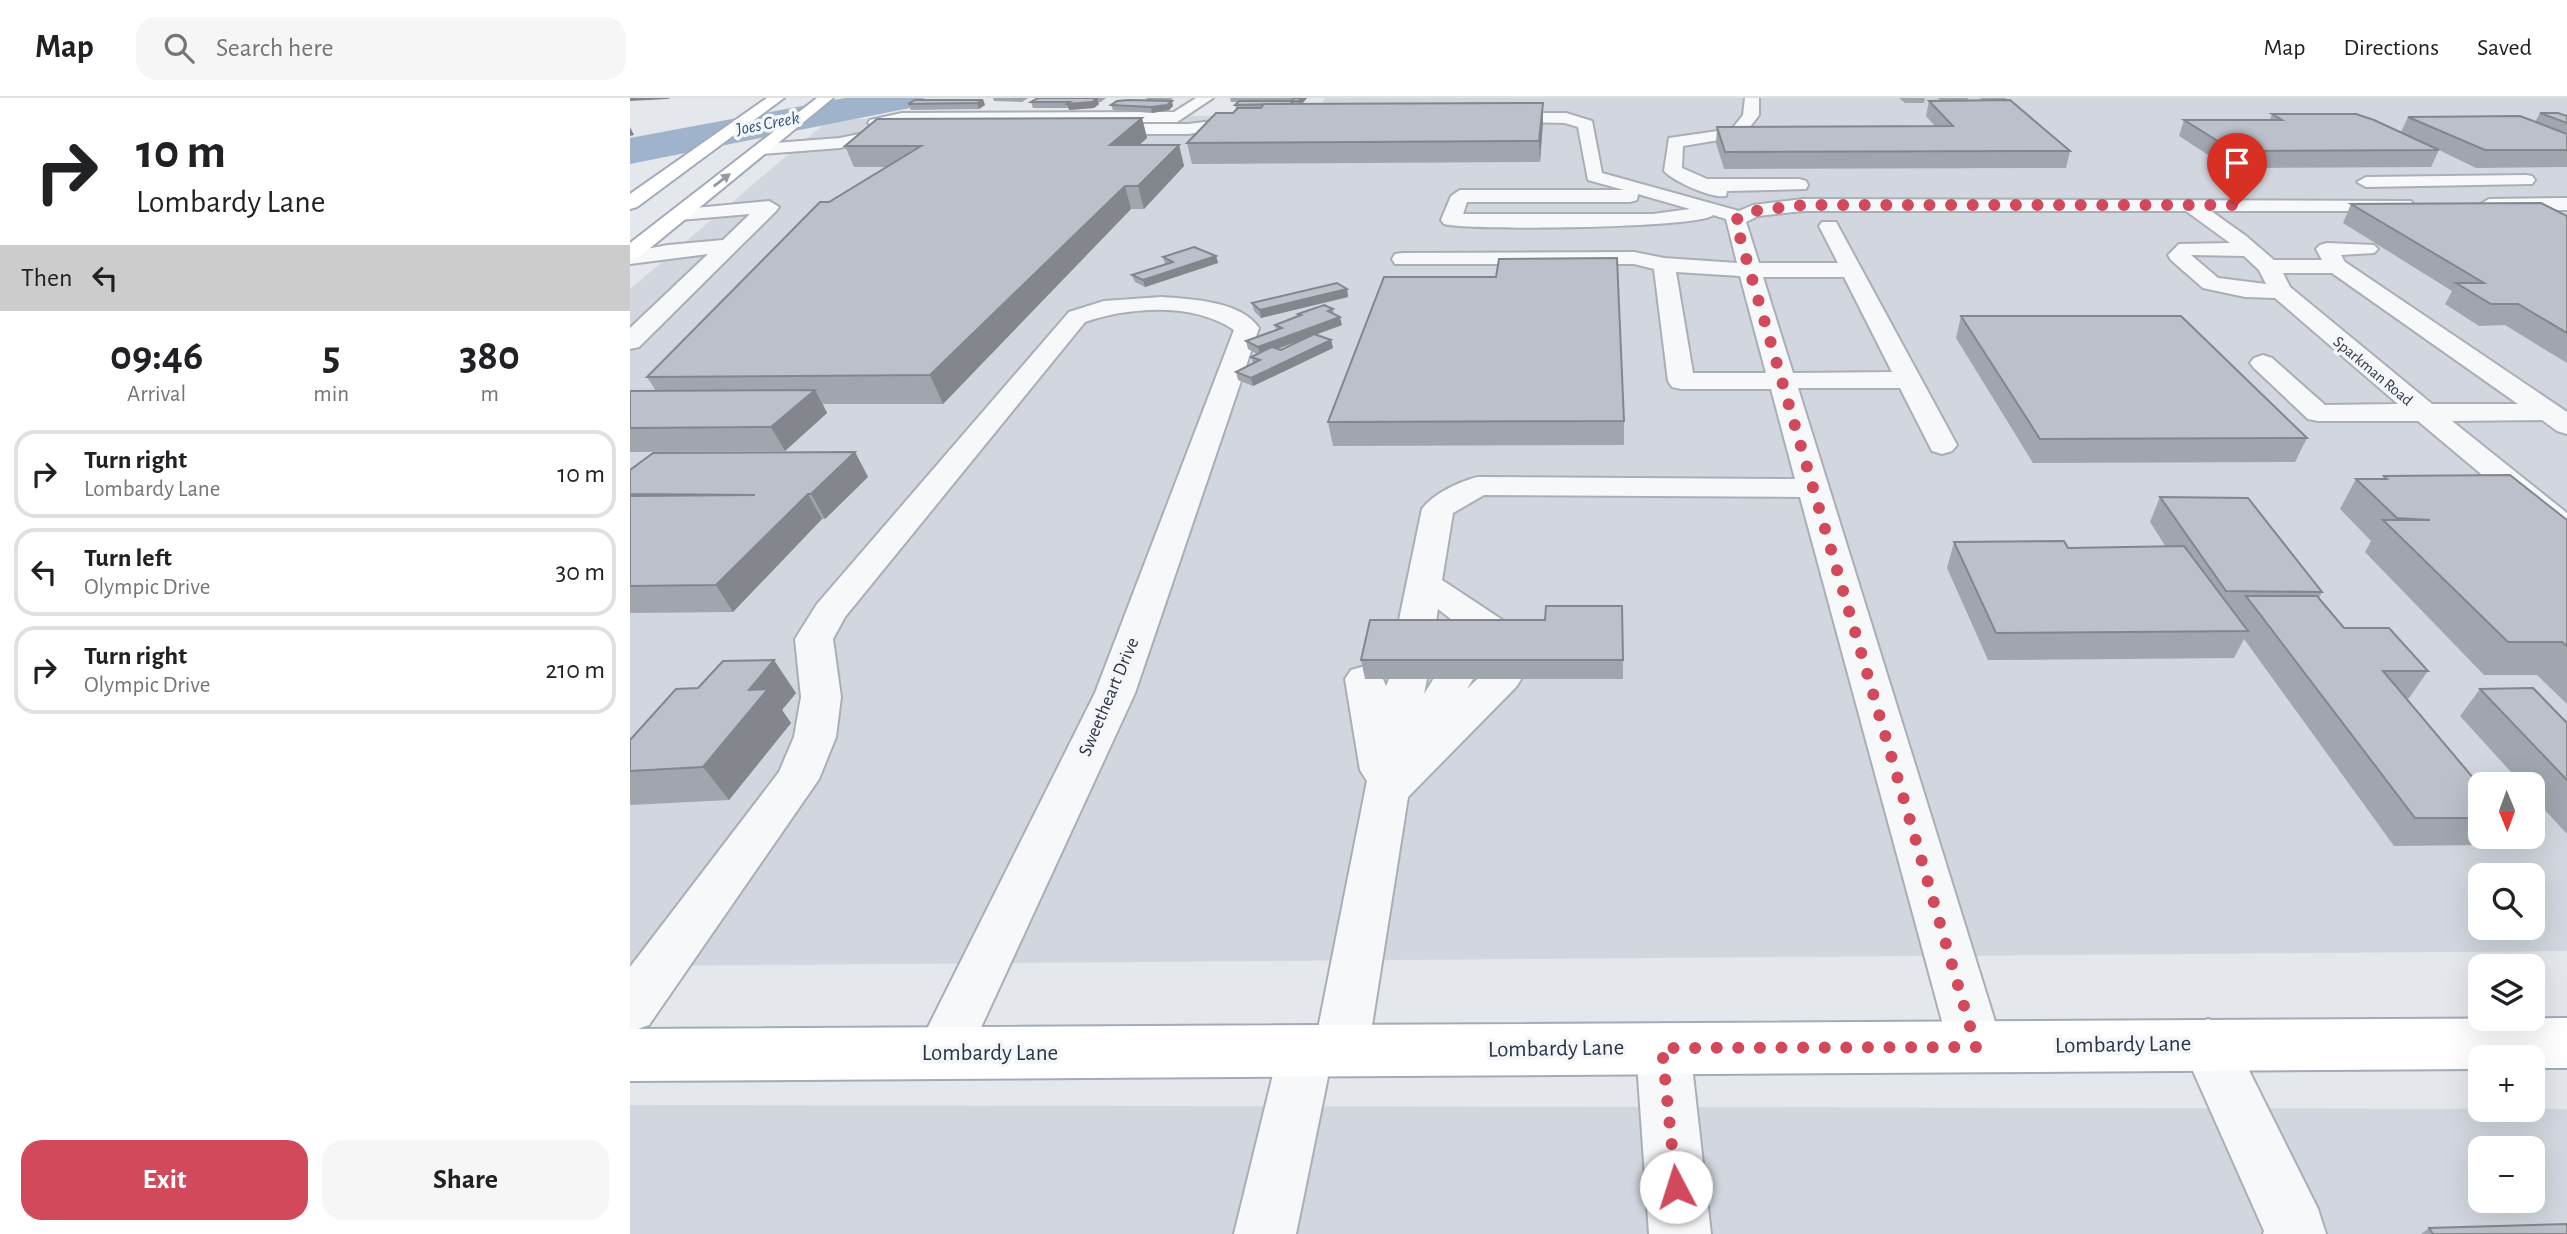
<!DOCTYPE html>
<html lang="en">
<head>
<meta charset="utf-8">
<style>
	:root { --surface:#fff; --page:#f6f6f6; --text:#202124; --muted:#757577; --line:#e0e0e0; --accent:#d1495b }
	body { margin:0; font-family:"Alegreya Sans",sans-serif; background:var(--page); color:var(--text); height:100vh; display:flex; flex-direction:column; font-size:26px; white-space:nowrap }
	* { box-sizing:border-box; margin:0 }
	p { font-size:23px; color:var(--muted) }
	.icon { flex:none; width:38px; height:38px; fill:none; stroke:currentColor; stroke-width:2; stroke-linecap:round; stroke-linejoin:round }
	.map { position:relative; flex:1; overflow:hidden }
	.details { display:flex; flex-direction:column; background:var(--surface); width:630px }
	.details>* { flex:none }
	.guide { background:#fff; color:var(--text); overflow:hidden }
	.needle { width:46px; rotate:179deg }
	.fabs { position:absolute; left:1838px; top:674px; display:grid; gap:14px }
	.fabs a { display:grid; place-items:center; width:77px; height:77px; border-radius:14px; background:var(--surface); box-shadow:0 7px 28px #0002; font-size:35px }
	.pin { position:absolute; display:grid; place-items:center; width:60px; height:60px; color:#fff; margin:-72px -30px; border-radius:50% 50% 50% 0; rotate:-45deg; box-shadow:0 0 7px #0007 }
	.pin .icon { rotate:45deg }
	.me { position:absolute; width:77px; margin:-38px; rotate:355deg; stroke-linejoin:round; filter:drop-shadow(0 0 5px #0008) }
	.turn { display:flex; align-items:center; gap:24px; height:147px; padding:0 21px; font-size:32px }
	.turn .icon { width:91px; height:91px; stroke-width:2.5 }
	.turn b { display:block; font-size:49px; line-height:60px }
	.then { display:flex; align-items:center; height:66px; padding:0 21px; background:#0003; gap:14px; font-size:26px }
	.eta { display:flex; justify-content:space-evenly; align-items:center; height:119px; text-align:center }
	.eta b { font-size:42px; font-weight:700; line-height:49px }
	.primary-button { display:flex; gap:14px; margin-top:auto; padding:14px 21px }
	.primary-button a { flex:1; height:80px; border-radius:21px; background:var(--accent); color:#fff; font-size:28px; font-weight:700; line-height:80px; text-align:center }
	.primary-button a+a { background:var(--page); color:var(--text) }
	ul { padding:0; list-style:none }
	li { display:flex; align-items:center; gap:21px; height:88px; margin:0 14px 10px; padding:0 7px; border:4px solid var(--line); border-radius:21px }
	li div { flex:1 }
	li b { display:block; font-size:26px }
	li em { font-style:normal }
	header { display:flex; align-items:center; gap:42px; box-sizing:border-box; height:98px; padding:0 35px; background:var(--surface); border-bottom:2px solid var(--line) }
	header strong { font-size:33px }
	nav { display:flex; gap:38px; margin-inline-start:auto; font-size:24px }
	.search { width:490px; height:63px; background:var(--page); display:flex; align-items:center; gap:18px; box-sizing:border-box; padding:0 24px; border-radius:21px; color:var(--muted); font-size:26px }
	main { display:flex; flex:1; min-height:0 }
	.map>svg:first-child { display:block }
	.built { fill:#d2d6de; fill-rule:evenodd }
	.lines { fill:none; stroke-linecap:round; stroke-linejoin:round }
	.river { fill:#9fb4cc; fill-rule:evenodd }
	.minor-casing { stroke:#a9aeb7; stroke-width:4 }
	.major-casing { stroke:#a3abb8; stroke-width:4 }
	.minor { fill:#f7f8fa; fill-rule:evenodd }
	.major { fill:#fff; fill-rule:evenodd }
	.wall { fill:#a1a5ae; fill-rule:evenodd }
	.shaded-wall { fill:#83868d }
	.building { fill:#bbc0ca; stroke:#83868d; stroke-width:2 }
	.oneway { fill:#959aa2 }
	.route { stroke:#d1495b; stroke-width:12; stroke-dasharray:0 21.6 }
	.labels { text-anchor:middle; dominant-baseline:central; stroke-width:7; stroke-linejoin:round; paint-order:stroke }
	.far-street-label { font-size:16px; fill:#2b3445; stroke:#f4f6f9 }
	.far-water-label { font-size:18px; font-style:italic; fill:#34527a; stroke:#f4f6f9 }
	.street-label { font-size:19px; fill:#2b3445; stroke:#f4f6f9 }
	.near-street-label { font-size:23px; fill:#2b3445; stroke:#f4f6f9 }
</style>
</head>
<body>
<header>
<strong>Map</strong>
<div class="search"><svg class="icon" aria-label="search" viewBox="0 0 24 24"><circle cx="10" cy="10" r="6"/><path d="M15 15l6 6"/></svg>Search here</div>
<nav><a>Map</a><a>Directions</a><a>Saved</a></nav>
</header>
<main>
<section class="details">
<div class="guide">
<div class="turn"><svg class="icon" aria-label="right" viewBox="0 0 24 24"><path d="M7 20v-9h11M14 6l5 5-5 5"/></svg><div><b>10 m</b>Lombardy Lane</div></div>
<div class="then">Then<svg class="icon" aria-label="left" viewBox="0 0 24 24"><path d="M17 20v-9H6M10 6l-5 5 5 5"/></svg></div>
</div>
<div class="eta">
<div><b>09:46</b><p>Arrival</p></div>
<div><b>5</b><p>min</p></div>
<div><b>380</b><p>m</p></div>
</div>
<ul>
<li><svg class="icon" aria-label="right" viewBox="0 0 24 24"><path d="M7 20v-9h11M14 6l5 5-5 5"/></svg><div><b>Turn right</b><p>Lombardy Lane</p></div><em>10 m</em></li>
<li><svg class="icon" aria-label="left" viewBox="0 0 24 24"><path d="M17 20v-9H6M10 6l-5 5 5 5"/></svg><div><b>Turn left</b><p>Olympic Drive</p></div><em>30 m</em></li>
<li><svg class="icon" aria-label="right" viewBox="0 0 24 24"><path d="M7 20v-9h11M14 6l5 5-5 5"/></svg><div><b>Turn right</b><p>Olympic Drive</p></div><em>210 m</em></li>
</ul>
<div class="primary-button"><a>Exit</a><a>Share</a></div>
</section>
<div class="map">
<svg width="1937" height="1136" viewBox="0 0 1937 1136">
	<rect width="100%" height="100%" fill="#e4e7ec"/>
	<!-- built -->
	<g class="built">
		<path d="M695 0H1937V853L0 868V191L200 21 685 17ZM1850 686H1902V738H1850ZM1850 777H1902V830H1850Z"/>
		<path d="M0 1007 1937 1011V1136H0ZM1850 1050H1902V1102H1850Z"/>
	</g>
	<g class="lines">
		<!-- river -->
		<polygon class="river" points="215,0 294,0 288,8 275,11 0,66 0,40"/>
		<!-- minor casing -->
		<g class="minor-casing">
			<g id="minor">
				<polygon points="566,0 583,0 547,24 272,25 246,30 238,25 240,22 272,15 544,14"/>
				<path d="M1115 0H1129V17L1113 38 1053 48 1052 70 1077 81H1169L1176 83 1178 87 1176 91 1097 93 1096 98C1082 101 1043 83 1034 73L1039 40 1102 31 1113 17Z"/>
				<path d="M860 15H936L962 23 972 75 1109 113 1123 107 1173 101 1781 103 1784 107 1781 111 1774 113H1581L1616 138 1644 162H1692L1686 151 1690 147 1697 145 1744 147 1748 151 1744 155 1711 157 1715 164 1937 314V336L1927 333 1912 322 1822 323 1937 415V441L1925 438 1788 323H1688L1678 321 1624 270 1620 265 1624 260 1633 257 1642 260 1695 307 1768 306 1645 200 1615 199 1573 190 1541 162 1538 157 1549 146 1600 145 1556 113H1173L1128 118 1116 124 1129 165H1208L1189 128 1192 124H1206L1327 347 1322 353 1312 356 1302 353 1270 290H1168L1373 949 1365 967 1346 974 1327 967 1319 949 1170 399 854 397 823 415 812 482 889 533 895 541 889 549C859 557 831 528 808 511L803 541 797 549 784 553 771 549 765 541 792 411C803 396 830 383 848 379L1165 381 1141 291H1051L1042 289 1038 283 1024 171 1004 166H765L762 161 765 156 773 155 1004 154 1034 160 1107 165 1096 121 1083 117C1072 130 840 133 814 126L811 122 821 98 830 92H994L958 82 948 29 935 25 854 23 852 20 854 17ZM1008 96 1060 111 1023 116H833L837 104H1000L1007 102ZM1561 157 1614 158 1629 172 1636 186 1588 180ZM1046 174 1110 178 1136 275H1063ZM1653 175H1702L1888 306H1802L1660 189ZM1133 179H1214L1262 274 1163 275Z"/>
				<polygon points="625,18 631,20 633,23 631,26 558,36 461,36 453,31 461,26 558,26"/>
				<polygon points="272,27 280,32 278,35 210,50 132,56 124,51 132,46 210,40"/>
				<polygon points="1896,77 1902,78 1905,82 1902,86 1736,89 1727,84 1736,79"/>
				<polygon points="1937,100 1937,112 1859,113 1849,107 1859,101"/>
				<polygon points="139,103 149,109 146,113 9,249 0,251 0,230 78,156 0,166 0,154 38,147 93,142 120,116 50,122 40,116 43,112"/>
				<path d="M531 199C561 201 611 203 629 230L505 595 331 973 312 980 293 973 285 955 465 595 604 232C563 204 500 209 455 224L215 519 203 541 211 599 206 639 189 681 19 927 0 934V869L149 674 164 639 171 599 165 541 187 506 439 214 474 203Z"/>
				<polygon points="872,567 886,571 892,580 886,589 778,699 738,953 730,971 711,978 699,974 666,1136 604,1136 649,952 657,934 676,927 688,931 737,683 730,672 715,581 721,572 735,568 749,572 756,588 763,572 777,568 791,572 797,581 794,596 809,572 823,568 837,572 843,581 837,591 858,571"/>
				<polygon points="1578,921 1597,928 1688,1111 1696,1136 1633,1136 1634,1133 1551,946 1559,928"/>
				<polygon points="1033,925 1052,932 1060,950 1081,1136 1019,1136 1006,950 1014,932"/>
			</g>
		</g>
		<!-- major casing -->
		<g class="major-casing">
			<g id="major">
				<polygon points="137,0 154,0 7,109 0,111 0,96"/>
				<polygon points="187,0 203,0 8,160 0,161 0,145"/>
				<polygon points="1937,920 1937,970 1902,970 1902,959 1850,959 1850,971 0,983 0,931"/>
			</g>
		</g>
		<!-- minor -->
		<use href="#minor" class="minor"/>
		<!-- major -->
		<use href="#major" class="major"/>
	</g>
	<!-- wall -->
	<g class="wall">
		<polygon points="363,0 398,0 392,4 364,3"/>
		<polygon points="408,0 476,0 471,4 468,4 469,6 464,10 439,12 439,10 403,10 401,4"/>
		<polygon points="516,0 553,0 543,0 540,3 543,8 539,12 522,15 483,12 481,7 517,2"/>
		<polygon points="600,0 677,0 672,6 913,5 913,24 910,64 562,66 557,45 603,15 606,12 605,7 608,4 601,4"/>
		<polygon points="1269,0 1295,0 1294,5 1275,5"/>
		<polygon points="1308,0 1338,0 1337,3 1353,3 1350,0 1376,0 1376,3 1440,53 1436,70 1094,71 1086,45 1087,29 1305,28 1296,18 1299,3 1310,3"/>
		<polygon points="353,2 355,7 349,11 281,12 278,6"/>
		<polygon points="1910,15 1937,18 1937,69 1846,70 1809,52 1801,69 1598,70 1549,38 1554,22 1640,22 1642,16 1771,34 1778,19 1905,24"/>
		<polygon points="512,20 517,40 509,47 549,47 554,68 514,111 501,111 313,306 193,306 197,315 155,353 0,354 0,293 26,293 17,279 199,104 256,69 224,69 215,48"/>
		<polygon points="1721,106 1937,118 1937,265 1875,227 1849,228 1815,206 1822,193 1713,125"/>
		<polygon points="586,158 588,165 515,189 505,184 502,177 535,166 533,159"/>
		<polygon points="717,191 718,199 631,220 624,213 622,205"/>
		<path d="M703 211 704 216 712 227 685 237 701 242 703 250 623 288 608 282 606 274 623 266 621 259 627 256 618 251 616 243 646 232 645 227 669 218 668 216ZM676 240 651 252 648 251Z"/>
		<polygon points="1331,218 1677,340 1665,364 1403,365 1326,240"/>
		<polygon points="994,323 994,347 703,348 698,324"/>
		<polygon points="225,354 238,379 195,421 192,421 103,514 0,515 0,372"/>
		<polygon points="1754,378 1937,422 1937,606 1907,577 1854,577 1735,454 1741,443 1710,411 1726,381 1752,381"/>
		<polygon points="1530,399 1692,494 1689,500 1714,530 1798,573 1779,600 1776,600 1850,720 1850,738 1861,738 1854,747 1764,748 1614,541 1604,560 1358,562 1317,470 1324,444 1438,450 1536,449 1520,424"/>
		<polygon points="915,522 993,562 993,581 735,581 731,562"/>
		<polygon points="1850,591 1937,625 1937,736 1902,698 1902,686 1892,686 1830,618"/>
		<polygon points="166,595 152,612 161,625 99,702 1,707 0,706 0,642"/>
		<polygon points="1799,1130 1937,1136 1791,1136"/>
	</g>
	<!-- shaded-wall -->
	<g class="shaded-wall">
		<polygon points="0,0 40,0 38,1 0,3"/>
		<polygon points="467,0 469,6 464,10 439,12 437,6"/>
		<polygon points="671,0 677,0 670,8 669,3"/>
		<polygon points="353,2 355,7 349,11 347,5"/>
		<polygon points="542,3 543,8 539,12 522,15 521,9"/>
		<polygon points="913,5 913,24 910,64 909,43"/>
		<polygon points="512,20 517,40 486,68 480,47"/>
		<polygon points="0,29 4,37 0,38"/>
		<polygon points="549,47 554,68 514,111 508,88"/>
		<polygon points="495,88 501,111 313,306 300,277"/>
		<polygon points="586,158 588,165 515,189 513,182"/>
		<polygon points="717,191 718,199 631,220 630,212"/>
		<polygon points="710,219 712,227 630,257 628,249"/>
		<polygon points="701,242 703,250 623,288 621,280"/>
		<polygon points="185,292 197,315 155,353 141,329"/>
		<polygon points="225,354 238,379 195,421 181,396"/>
		<polygon points="178,396 192,421 103,514 86,487"/>
		<polygon points="144,562 166,595 152,612 161,625 99,702 73,669 119,592"/>
	</g>
	<!-- building -->
	<g class="building">
		<polygon points="408,0 467,0 462,4 437,6 440,4 401,4"/>
		<polygon points="664,0 671,0 669,3 662,3"/>
		<polygon points="285,2 353,2 347,5 278,6"/>
		<polygon points="499,2 542,3 537,7 521,9 481,7 487,3"/>
		<polygon points="1380,2 1440,53 1095,54 1087,29 1323,28 1299,3"/>
		<polygon points="609,3 663,3 661,6 605,7"/>
		<polygon points="913,5 909,43 557,45 586,15 603,15 608,10 631,10 634,6"/>
		<polygon points="1910,15 1928,15 1937,18 1937,25"/>
		<polygon points="1642,16 1726,16 1744,22 1809,52 1604,53 1554,22 1652,22"/>
		<polygon points="1890,18 1937,36 1937,52 1855,52 1778,19"/>
		<polygon points="512,20 480,47 549,47 508,88 495,88 300,277 17,279 190,104 199,104 291,48 215,48 247,21"/>
		<polygon points="1911,105 1937,118 1937,235 1888,206 1861,206 1826,185 1854,185 1721,106"/>
		<polygon points="564,149 586,158 513,182 502,177 543,164 533,159"/>
		<polygon points="987,160 994,323 698,324 754,179 866,179 869,161"/>
		<polygon points="707,185 717,191 630,212 622,205"/>
		<polygon points="694,207 703,211 698,213 710,219 628,249 616,243 652,230 645,227 671,217 668,216"/>
		<polygon points="1331,218 1551,218 1677,340 1410,341"/>
		<polygon points="684,236 701,242 621,280 606,274 630,262 621,259 642,249 651,252"/>
		<polygon points="185,292 141,329 0,330 0,293"/>
		<polygon points="225,354 181,396 178,396 86,487 0,488 0,398 125,397 0,396 0,372 23,355"/>
		<polygon points="1880,377 1937,422 1937,548 1932,544 1878,544 1753,422 1800,422 1767,420 1726,381 1757,381 1754,378"/>
		<polygon points="1530,399 1618,400 1692,494 1596,493"/>
		<polygon points="1434,443 1438,450 1554,448 1618,533 1366,535 1324,444"/>
		<polygon points="1616,498 1687,498 1714,530 1759,530 1798,573 1753,573 1850,688 1850,720 1785,720"/>
		<polygon points="916,508 992,508 993,562 731,562 740,522 915,522"/>
		<polygon points="144,562 119,592 138,591 73,669 0,673 0,642 46,591 68,590 93,563"/>
		<polygon points="1903,590 1937,625 1937,682 1850,591"/>
		<polygon points="1937,1126 1937,1136 1803,1136 1799,1130"/>
	</g>
	<!-- one-way arrows -->
	<defs><path id="oneway-solid" d="M-6-.8H1V-3.2L6.5 0L1 3.2V.8H-6Z" transform="scale(1.75)"/></defs>
	<use class="oneway" href="#oneway-solid" transform="translate(92 82) rotate(-38)"/>
	<g class="lines">
		<!-- route -->
		<polyline class="route" points="1046,1089 1032,950 1346,949 1105,122 1124,113 1173,107 1607,107"/>
	</g>
	<g class="labels">
		<!-- far-street labels -->
		<g class="far-street-label">
			<text transform="translate(1743 273) rotate(40)">Sparkman Road</text>
		</g>
		<!-- far-water labels -->
		<g class="far-water-label">
			<text transform="translate(138 26) rotate(-11)">Joes Creek</text>
		</g>
		<!-- street labels -->
		<g class="street-label">
			<text transform="translate(479 599) rotate(-67)">Sweetheart Drive</text>
		</g>
		<!-- near-street labels -->
		<g class="near-street-label">
			<text transform="translate(1493 947) rotate(-1)">Lombardy Lane</text>
			<text transform="translate(926 951) rotate(-1)">Lombardy Lane</text>
			<text x="360" y="955">Lombardy Lane</text>
		</g>
	</g>
</svg>
<div class="fabs">
<a><svg class="needle" viewBox="-14 -14 28 28"><path d="M0-13l5 13h-10z" fill="#e53935"/><path d="M0 13l5-13h-10z" fill="#757577"/></svg></a>
<a><svg class="icon" aria-label="search" viewBox="0 0 24 24"><circle cx="10" cy="10" r="6"/><path d="M15 15l6 6"/></svg></a>
<a><svg class="icon" aria-label="layers" viewBox="0 0 24 24"><path d="M12 4l9 5-9 5-9-5zM3 14l9 5 9-5"/></svg></a>
<a>+</a>
<a>−</a>
</div>
<div class="pin" style="left:1607px;top:107px;background:#d93025"><svg class="icon" aria-label="arrive" viewBox="0 0 24 24"><path d="M6 21V4h12l-3 4 3 4H6"/></svg></div>
<svg class="me" style="left:1046px;top:1089px" viewBox="-20 -20 40 40"><circle r="19" fill="#fff"/><path d="M0-13L10 11 0 6-10 11z" fill="#d1495b"/></svg>
</div>
</main>
</body>
</html>
